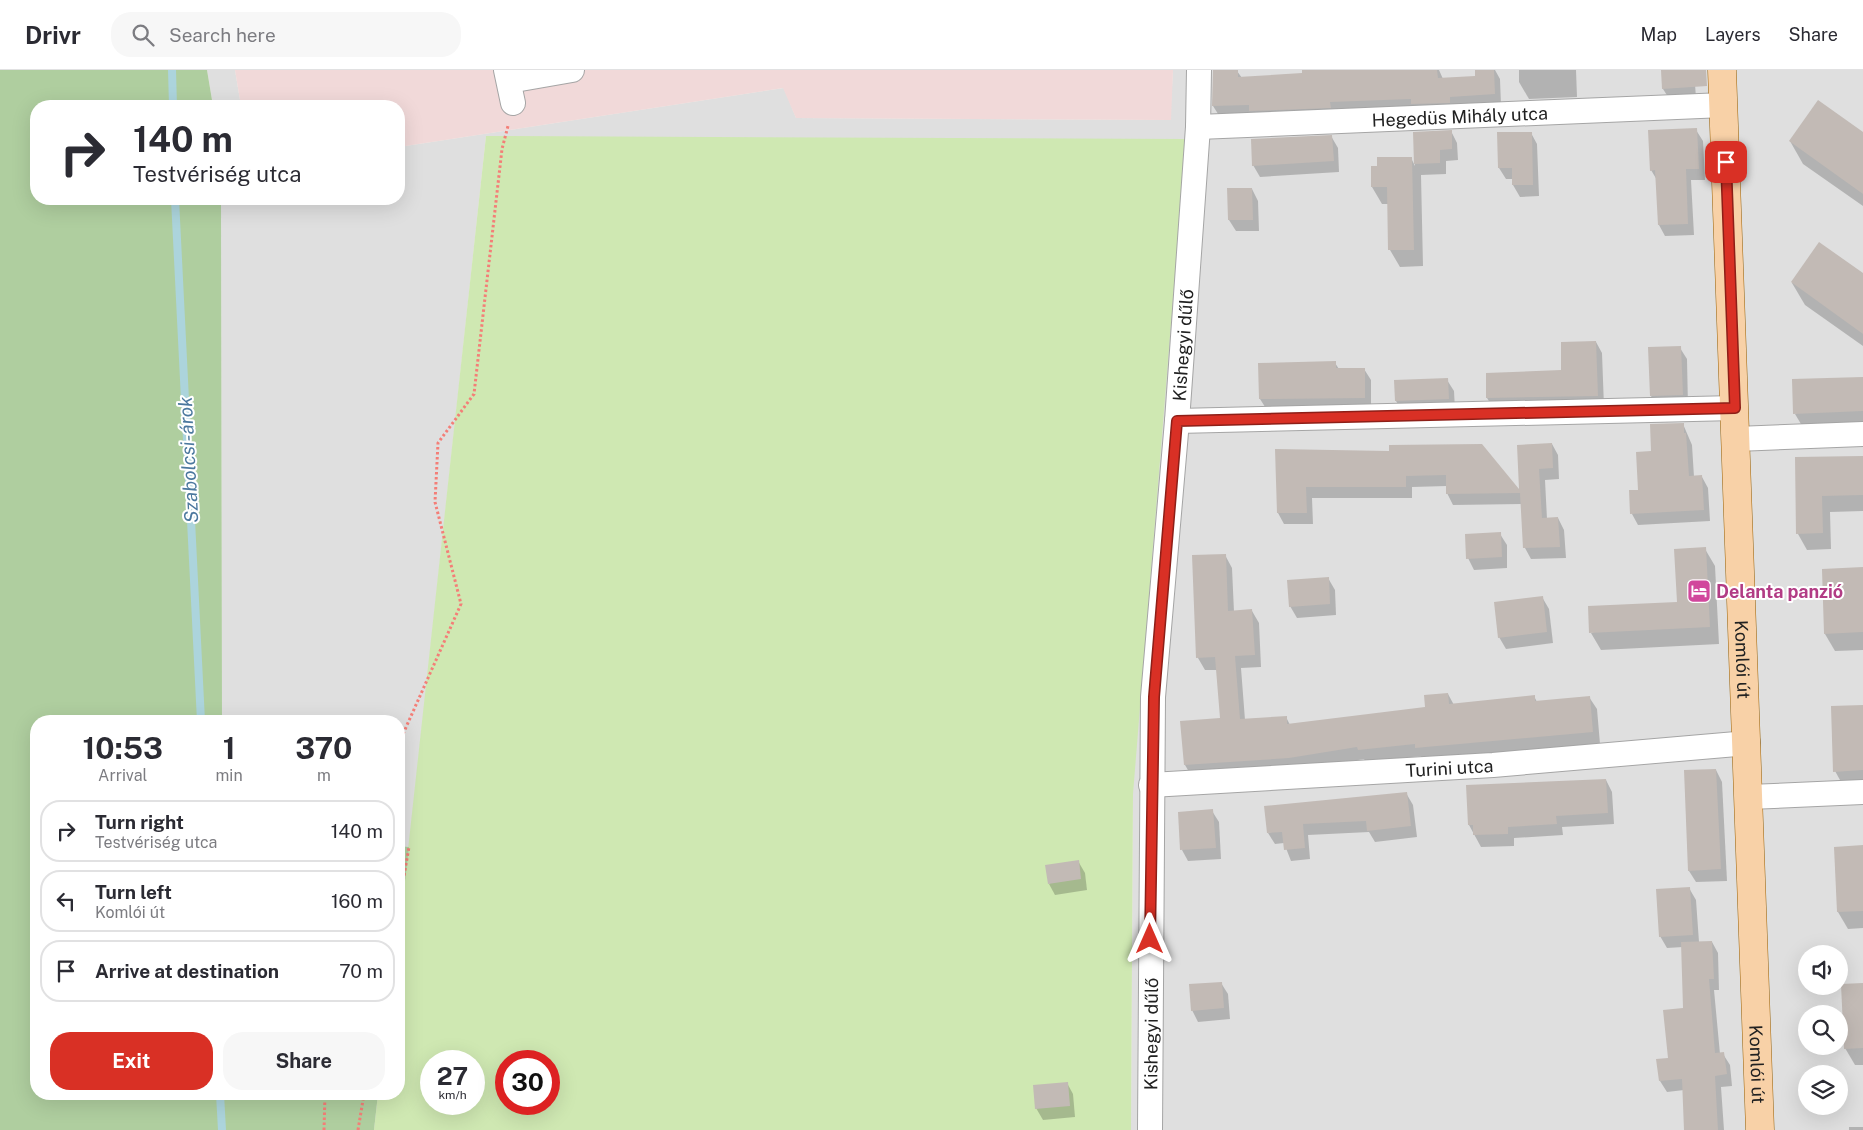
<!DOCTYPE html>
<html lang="en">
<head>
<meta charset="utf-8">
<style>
	:root { --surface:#fff; --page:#f7f7f7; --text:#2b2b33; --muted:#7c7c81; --line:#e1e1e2; --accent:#d93025 }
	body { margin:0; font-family:"Public Sans",sans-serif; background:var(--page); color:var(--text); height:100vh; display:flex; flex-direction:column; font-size:19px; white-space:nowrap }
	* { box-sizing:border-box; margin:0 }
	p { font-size:16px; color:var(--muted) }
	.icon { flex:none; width:28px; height:28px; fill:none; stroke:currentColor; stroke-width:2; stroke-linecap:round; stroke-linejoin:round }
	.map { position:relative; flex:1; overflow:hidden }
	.details { position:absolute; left:30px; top:645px; width:375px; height:385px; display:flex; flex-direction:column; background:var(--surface); border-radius:20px; box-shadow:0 5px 20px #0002 }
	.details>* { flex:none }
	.guide { position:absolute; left:30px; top:30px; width:375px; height:105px; border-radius:20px; box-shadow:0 5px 20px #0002; background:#fff; color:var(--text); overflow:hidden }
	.fabs { position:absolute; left:1798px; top:875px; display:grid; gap:10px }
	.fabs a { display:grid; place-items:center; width:50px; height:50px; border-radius:50%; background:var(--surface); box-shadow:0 5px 20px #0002; font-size:25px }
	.speed { position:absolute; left:420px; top:980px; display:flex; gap:10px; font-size:25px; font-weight:700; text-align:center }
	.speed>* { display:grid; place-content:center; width:65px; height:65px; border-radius:50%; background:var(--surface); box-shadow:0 5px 20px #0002; line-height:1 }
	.speed small { font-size:12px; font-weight:400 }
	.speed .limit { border:8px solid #d22; background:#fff; color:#111 }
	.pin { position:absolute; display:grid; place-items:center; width:42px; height:42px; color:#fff; margin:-21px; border-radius:10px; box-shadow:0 2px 8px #0006 }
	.me { position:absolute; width:55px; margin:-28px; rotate:0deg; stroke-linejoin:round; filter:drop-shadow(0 0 4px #0008) }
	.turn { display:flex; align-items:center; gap:18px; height:105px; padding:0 20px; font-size:22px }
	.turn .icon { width:65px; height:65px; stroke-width:2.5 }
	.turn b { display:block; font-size:35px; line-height:42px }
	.eta { display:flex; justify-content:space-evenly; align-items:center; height:85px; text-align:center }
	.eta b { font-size:30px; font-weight:700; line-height:35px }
	.action { display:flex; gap:10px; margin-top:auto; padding:10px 20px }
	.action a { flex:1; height:58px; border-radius:20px; background:var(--accent); color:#fff; font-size:20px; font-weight:700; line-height:58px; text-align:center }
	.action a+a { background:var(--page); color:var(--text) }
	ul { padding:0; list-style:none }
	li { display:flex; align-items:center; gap:15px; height:62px; margin:0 10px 8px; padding:0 10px; border:2px solid var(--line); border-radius:20px }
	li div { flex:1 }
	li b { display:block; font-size:19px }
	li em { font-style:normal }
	header { display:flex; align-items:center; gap:30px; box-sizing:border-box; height:70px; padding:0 25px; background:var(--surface); border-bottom:1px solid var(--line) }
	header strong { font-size:24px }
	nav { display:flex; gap:28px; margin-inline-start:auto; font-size:18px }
	.search { width:350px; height:45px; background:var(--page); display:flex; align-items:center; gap:12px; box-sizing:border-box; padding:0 18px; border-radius:20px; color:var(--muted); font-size:19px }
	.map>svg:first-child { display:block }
	.residential { fill:#dfdfdf; fill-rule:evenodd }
	.commercial { fill:#f1d9d9 }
	.grass { fill:#cfe8b2; fill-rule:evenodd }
	.forest { fill:#afce9f }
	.shadow { fill:#0003 }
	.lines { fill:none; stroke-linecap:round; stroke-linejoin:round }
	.stream { stroke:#acd4dc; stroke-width:8 }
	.building { fill:#c2bab5 }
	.minor-casing { stroke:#a5a5a5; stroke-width:26 }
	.major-casing { stroke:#986107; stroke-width:29 }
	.path { stroke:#f47e77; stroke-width:3; stroke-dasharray:2.5 2.5; stroke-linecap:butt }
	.minor { stroke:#fff; stroke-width:24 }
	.major { stroke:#f8d1a7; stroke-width:28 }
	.route-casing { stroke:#8d1f18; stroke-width:12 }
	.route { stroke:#d93025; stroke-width:9 }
	.labels { text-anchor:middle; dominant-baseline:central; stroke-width:4; stroke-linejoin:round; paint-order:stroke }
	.street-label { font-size:18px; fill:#212121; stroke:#fff }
	.hotel-label { font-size:18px; font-weight:bold; fill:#b23c85; stroke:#fff; text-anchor:start }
	.water-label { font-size:19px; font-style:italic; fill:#4b789e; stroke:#fff }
</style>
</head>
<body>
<header>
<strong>Drivr</strong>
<div class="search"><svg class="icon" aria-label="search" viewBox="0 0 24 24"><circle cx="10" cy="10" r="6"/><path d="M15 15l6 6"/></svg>Search here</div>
<nav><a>Map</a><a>Layers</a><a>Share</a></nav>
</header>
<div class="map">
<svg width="1863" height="1060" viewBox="0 0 1863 1060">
	<rect width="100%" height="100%" fill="#f1eee9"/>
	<!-- residential -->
	<g class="residential">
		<polygon points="207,0 235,0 241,36 213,36"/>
		<path d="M1173 0H1863V1060H1131L1133 724 486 66 409 777 399 776V651H222L221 129H399V77L784 18 796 48 1170 50ZM1806 884H1839V916H1806ZM1806 944H1839V976H1806ZM1806 1004H1839V1036H1806Z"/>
	</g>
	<!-- commercial -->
	<polygon class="commercial" points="235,0 1173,0 1171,50 796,48 783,18 399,77 399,36 241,36"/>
	<!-- grass -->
	<path class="grass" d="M486 66 1186 69 1133 724 1131 1060H374L378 1024H399V862ZM431 991H474V1034H431ZM506 991H549V1034H506Z"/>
	<!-- forest -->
	<g class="forest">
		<polygon points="0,0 207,0 213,36 36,36 36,129 221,129 222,651 36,651 36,1024 378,1024 374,1060 0,1060"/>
		<polygon points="399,776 409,777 399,862"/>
	</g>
	<!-- shadow -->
	<g class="shadow">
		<polygon points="1303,0 1439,0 1443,9 1476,7 1476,0 1495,0 1500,9 1501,35 1220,47 1213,36 1214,2 1237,1 1242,8 1303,4"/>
		<polygon points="1519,0 1576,0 1577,27 1529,29 1519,12"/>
		<polygon points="1662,0 1694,0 1696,28 1670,30 1663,19"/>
		<polygon points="1696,60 1703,71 1705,110 1691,110 1694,165 1665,166 1659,155 1657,110 1651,100"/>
		<polygon points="1451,61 1457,73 1458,90 1446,91 1446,104 1421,105 1423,196 1400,197 1390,180 1389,134 1382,134 1372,117 1411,88 1415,96 1414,63"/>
		<polygon points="1531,63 1537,74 1539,126 1520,127 1513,115 1513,109 1506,109 1499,98"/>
		<polygon points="1863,64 1863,136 1803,94 1790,71"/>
		<polygon points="1331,66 1338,78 1339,102 1260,107 1253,95"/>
		<polygon points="1252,119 1258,131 1259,161 1236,161 1229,150 1229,120"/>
		<polygon points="1863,204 1863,276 1805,235 1792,213"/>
		<polygon points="1596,272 1602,283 1604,337 1494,339 1487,328 1563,301"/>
		<polygon points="1680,278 1687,289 1688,337 1657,337 1651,326"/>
		<polygon points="1335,293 1339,299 1364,299 1371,310 1371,339 1267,340 1260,329 1259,294"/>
		<polygon points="1863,308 1863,357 1804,359 1795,344"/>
		<polygon points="1447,310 1454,321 1455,340 1403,342 1396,331 1395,311"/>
		<polygon points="1683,354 1692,375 1694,407 1702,407 1708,418 1710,451 1638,455 1632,444 1652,382"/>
		<polygon points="1552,374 1558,385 1559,409 1545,410 1547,449 1558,448 1564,460 1566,488 1531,489 1525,478 1522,434 1453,435 1447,423 1447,416 1412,417 1412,428 1312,428 1313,454 1284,454 1278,443 1276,380 1390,382 1521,423"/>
		<polygon points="1863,387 1863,441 1830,442 1831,479 1807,480 1798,464 1796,389"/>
		<polygon points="1500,464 1507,475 1507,498 1474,500 1468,488"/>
		<polygon points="1705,479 1715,496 1719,574 1601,580 1591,563 1678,533"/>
		<polygon points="1225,485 1232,498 1234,542 1252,541 1259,553 1261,597 1241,598 1245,650 1286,647 1290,655 1426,638 1448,624 1454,635 1534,626 1537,632 1589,627 1597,639 1600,674 1423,690 1421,686 1366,692 1364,689 1297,700 1192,707 1185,695 1182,653 1221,649 1217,600 1205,600 1198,588 1193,486"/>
		<polygon points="1863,498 1863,580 1835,581 1825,564"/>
		<polygon points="1328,508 1335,520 1336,545 1297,548 1290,536"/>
		<polygon points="1542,527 1549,539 1553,573 1506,579 1499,567"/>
		<polygon points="1863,636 1863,718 1845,719 1835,701"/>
		<polygon points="1716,700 1722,712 1727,811 1696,812 1689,801"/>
		<polygon points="1606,710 1612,722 1614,754 1562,757 1563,765 1514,768 1514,776 1481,777 1469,755"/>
		<polygon points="1406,723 1413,735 1417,767 1375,772 1369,762 1308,765 1310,789 1291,791 1284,773 1275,774 1268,763"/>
		<polygon points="1212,741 1219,752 1221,789 1188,791 1182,780"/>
		<polygon points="1863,777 1863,858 1848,859 1838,842"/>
		<polygon points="1078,791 1085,803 1087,820 1055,825 1049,814"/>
		<polygon points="1689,818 1696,830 1699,872 1712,872 1718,883 1719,920 1714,920 1720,984 1723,984 1730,995 1732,1016 1721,1017 1724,1060 1685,1060 1684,1020 1667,1022 1660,1011 1685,939 1683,877 1667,878 1660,866"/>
		<polygon points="1221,913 1228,924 1230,949 1198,952 1192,940"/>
		<polygon points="1863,914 1863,995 1855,995 1845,978"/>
		<polygon points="1067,1013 1073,1024 1075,1047 1043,1050 1036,1038"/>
		<rect x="1849" y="1057" width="14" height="3"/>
	</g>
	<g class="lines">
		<!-- stream -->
		<g class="stream">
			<polyline points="172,0 173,36"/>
			<polyline points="175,129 201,651"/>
			<polyline points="220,1024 222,1060"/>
		</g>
	</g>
	<!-- building -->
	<g class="building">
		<polygon points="1213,0 1238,0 1238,7 1302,3 1302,0 1437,0 1438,8 1475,6 1475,0 1494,0 1495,24 1450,27 1450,33 1411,34 1411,29 1330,32 1331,38 1249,41 1249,35 1212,36"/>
		<polygon points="1661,0 1706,0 1707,16 1662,19"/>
		<polygon points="1818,30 1863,62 1863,124 1789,71"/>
		<polygon points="1697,58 1699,99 1686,99 1688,154 1658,155 1655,100 1650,101 1648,60"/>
		<polygon points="1452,60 1452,79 1440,80 1440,93 1414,94 1413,62"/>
		<polygon points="1497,62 1532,62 1533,115 1512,115 1512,98 1498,98"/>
		<polygon points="1332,65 1334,91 1252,96 1251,69"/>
		<polygon points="1377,87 1412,87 1414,180 1388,180 1387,117 1371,117 1371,96 1377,96"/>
		<polygon points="1227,118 1252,118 1253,150 1228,150"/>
		<polygon points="1819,172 1863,203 1863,264 1791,212"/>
		<polygon points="1596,271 1598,326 1486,328 1486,303 1561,300 1561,272"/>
		<polygon points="1681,276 1683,325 1650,326 1648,277"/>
		<polygon points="1336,291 1336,298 1365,298 1365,328 1259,329 1258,293"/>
		<polygon points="1863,307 1863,341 1793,344 1792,309"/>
		<polygon points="1448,308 1449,329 1395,331 1394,310"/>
		<polygon points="1684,353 1684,363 1686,363 1689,406 1702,405 1704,440 1630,444 1629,420 1638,420 1636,382 1651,381 1650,354"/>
		<polygon points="1552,373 1553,398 1539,399 1542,448 1558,447 1560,477 1523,478 1520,423 1446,424 1446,405 1406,406 1406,417 1306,417 1307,443 1277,443 1275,379 1389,381 1389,375 1482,374 1519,419 1517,375"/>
		<polygon points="1863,386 1863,425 1822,426 1823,463 1796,464 1795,387"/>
		<polygon points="1501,462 1502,487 1466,489 1465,464"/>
		<polygon points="1706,477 1710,557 1589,563 1588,536 1677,532 1674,479"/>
		<polygon points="1226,484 1228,541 1252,539 1255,585 1235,586 1240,649 1287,646 1287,654 1425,637 1424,625 1448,623 1449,634 1535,625 1535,631 1590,626 1593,662 1415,678 1415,674 1358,680 1357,677 1289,688 1184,695 1180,651 1220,648 1215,587 1196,588 1192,485"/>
		<polygon points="1863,497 1863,562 1824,564 1822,499"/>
		<polygon points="1329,507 1330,534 1289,537 1287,510"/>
		<polygon points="1543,526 1547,562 1498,568 1494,532"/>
		<polygon points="1863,635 1863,700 1833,702 1831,636"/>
		<polygon points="1716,699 1721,799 1688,801 1684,700"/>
		<polygon points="1606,709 1608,743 1556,746 1557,754 1508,757 1508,764 1473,765 1473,755 1468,755 1466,715"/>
		<polygon points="1407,722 1411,756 1367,761 1366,751 1303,754 1305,778 1284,780 1282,762 1267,763 1264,736"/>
		<polygon points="1213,739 1216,778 1180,780 1178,742"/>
		<polygon points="1863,775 1863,841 1837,842 1834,777"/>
		<polygon points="1079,790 1081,809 1048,814 1045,795"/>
		<polygon points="1690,817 1693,865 1659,867 1656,819"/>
		<polygon points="1712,871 1714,909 1709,909 1715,983 1724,982 1727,1004 1715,1006 1718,1060 1684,1060 1682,1009 1659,1011 1656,989 1668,988 1663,940 1683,938 1681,872"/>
		<polygon points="1222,912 1224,938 1191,941 1189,914"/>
		<polygon points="1863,913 1863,978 1844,979 1841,914"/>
		<polygon points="1068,1012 1070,1036 1035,1039 1033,1015"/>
	</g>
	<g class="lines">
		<!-- minor casing -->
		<g class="minor-casing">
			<g id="minor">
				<polyline points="506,0 513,33"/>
				<polyline points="509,11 572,0"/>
				<path id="s1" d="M1198 57 1724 35"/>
				<polyline points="1177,351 1735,338"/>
				<polyline points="1736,369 1863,364"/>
				<path id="s2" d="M1151 715 1493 695 1748 673"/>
				<polyline points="1749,727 1863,722"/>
				<path id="s3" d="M1150 1060 1153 627 1177 351 1198 57 1199 0"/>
			</g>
		</g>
		<!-- major casing -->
		<g class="major-casing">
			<g id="major">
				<path id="s4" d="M1722 0 1760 1060"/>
			</g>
		</g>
		<!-- path -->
		<g class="path">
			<polyline points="399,673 461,534 435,432 438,373 474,324 502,79 508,56"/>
			<polyline points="399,835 409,777"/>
			<polyline points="324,1060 325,1024"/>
			<polyline points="358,1060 364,1024"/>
		</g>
		<!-- minor -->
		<use href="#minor" class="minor"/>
		<!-- major -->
		<use href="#major" class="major"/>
	</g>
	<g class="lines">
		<!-- route casing -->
		<g class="route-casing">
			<polyline id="route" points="1150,869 1154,627 1177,351 1735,338 1726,92"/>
		</g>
		<!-- route -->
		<use href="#route" class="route"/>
	</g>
	<!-- icons -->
	<defs>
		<g id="hotel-square" transform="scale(1.25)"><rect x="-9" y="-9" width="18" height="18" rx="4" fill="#d1479c" stroke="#fff"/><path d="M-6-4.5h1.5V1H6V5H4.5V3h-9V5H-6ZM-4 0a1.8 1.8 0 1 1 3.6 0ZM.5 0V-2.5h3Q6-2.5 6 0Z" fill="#fff"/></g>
	</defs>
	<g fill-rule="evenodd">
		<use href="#hotel-square" x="1699" y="521"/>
	</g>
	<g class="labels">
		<!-- street labels -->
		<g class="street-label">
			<text stroke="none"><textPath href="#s1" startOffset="262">Hegedüs Mihály utca</textPath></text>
			<text stroke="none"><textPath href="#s3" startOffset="786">Kishegyi dűlő</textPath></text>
			<text stroke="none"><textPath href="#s4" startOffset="590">Komlói út</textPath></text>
			<text stroke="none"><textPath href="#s2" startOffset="299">Turini utca</textPath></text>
			<text stroke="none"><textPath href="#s3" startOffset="96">Kishegyi dűlő</textPath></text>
			<text stroke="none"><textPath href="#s4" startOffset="995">Komlói út</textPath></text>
		</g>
		<!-- hotel labels -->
		<g class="hotel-label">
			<text x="1716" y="521">Delanta panzió</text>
		</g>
		<!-- water labels -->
		<g class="water-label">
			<text transform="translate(188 390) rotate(-93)">Szabolcsi-árok</text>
		</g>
	</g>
</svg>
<div class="fabs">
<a><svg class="icon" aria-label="sound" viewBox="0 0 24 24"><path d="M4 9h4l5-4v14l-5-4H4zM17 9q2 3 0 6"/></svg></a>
<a><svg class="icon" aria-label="search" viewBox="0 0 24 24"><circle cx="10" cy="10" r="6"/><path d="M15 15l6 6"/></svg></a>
<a><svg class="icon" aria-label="layers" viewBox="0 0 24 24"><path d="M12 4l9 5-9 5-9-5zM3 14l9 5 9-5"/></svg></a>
</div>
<div class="speed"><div>27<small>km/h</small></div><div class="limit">30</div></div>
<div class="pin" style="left:1726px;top:92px;background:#d93025"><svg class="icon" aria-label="arrive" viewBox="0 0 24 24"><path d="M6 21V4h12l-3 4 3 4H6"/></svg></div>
<svg class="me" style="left:1150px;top:869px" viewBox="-20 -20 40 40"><path d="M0-17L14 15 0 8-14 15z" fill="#d93025" stroke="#fff" stroke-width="4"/></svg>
<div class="guide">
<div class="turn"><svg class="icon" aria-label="right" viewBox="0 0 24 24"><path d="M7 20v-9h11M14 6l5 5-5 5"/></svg><div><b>140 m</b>Testvériség utca</div></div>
</div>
<section class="details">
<div class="eta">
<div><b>10:53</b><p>Arrival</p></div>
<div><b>1</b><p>min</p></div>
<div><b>370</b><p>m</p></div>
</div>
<ul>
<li><svg class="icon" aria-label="right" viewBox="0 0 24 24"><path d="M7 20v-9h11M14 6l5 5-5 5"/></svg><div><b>Turn right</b><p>Testvériség utca</p></div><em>140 m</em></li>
<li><svg class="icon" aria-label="left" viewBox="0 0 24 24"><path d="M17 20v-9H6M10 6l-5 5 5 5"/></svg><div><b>Turn left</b><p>Komlói út</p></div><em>160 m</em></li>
<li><svg class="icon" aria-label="arrive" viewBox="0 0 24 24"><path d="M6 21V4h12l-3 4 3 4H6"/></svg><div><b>Arrive at destination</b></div><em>70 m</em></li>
</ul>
<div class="action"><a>Exit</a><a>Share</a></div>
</section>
</div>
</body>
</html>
